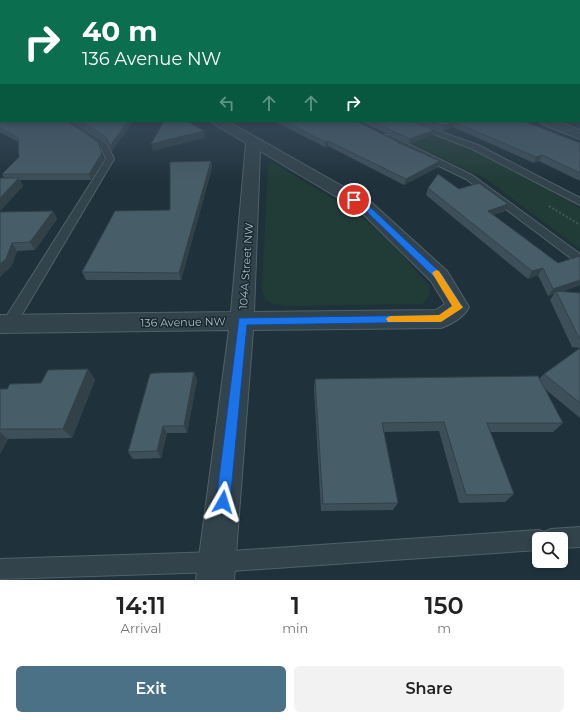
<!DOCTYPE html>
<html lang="en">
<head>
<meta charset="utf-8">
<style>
	:root { --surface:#fff; --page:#f2f2f2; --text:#222; --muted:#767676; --accent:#4a7185 }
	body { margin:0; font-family:Montserrat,sans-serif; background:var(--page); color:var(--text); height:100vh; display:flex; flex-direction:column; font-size:15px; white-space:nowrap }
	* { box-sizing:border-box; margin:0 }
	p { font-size:13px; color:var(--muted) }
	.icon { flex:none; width:22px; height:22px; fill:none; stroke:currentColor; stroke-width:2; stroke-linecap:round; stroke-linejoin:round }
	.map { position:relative; height:580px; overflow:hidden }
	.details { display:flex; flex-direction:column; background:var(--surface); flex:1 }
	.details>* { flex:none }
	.banner { position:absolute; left:0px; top:0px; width:580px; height:122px; box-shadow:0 2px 6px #0003; background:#0b6e4f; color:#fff; overflow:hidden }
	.buttons { position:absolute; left:532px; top:532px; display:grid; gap:8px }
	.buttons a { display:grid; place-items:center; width:36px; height:36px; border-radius:6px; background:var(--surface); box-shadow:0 2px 6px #0003; font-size:20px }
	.pin { position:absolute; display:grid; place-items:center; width:34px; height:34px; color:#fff; margin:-17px; border:2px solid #fff; border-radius:50%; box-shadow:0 1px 4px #0007 }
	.me { position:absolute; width:44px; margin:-22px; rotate:6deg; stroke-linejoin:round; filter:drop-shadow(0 0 3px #0008) }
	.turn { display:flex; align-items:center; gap:14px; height:84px; padding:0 16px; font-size:18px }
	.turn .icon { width:52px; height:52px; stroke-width:2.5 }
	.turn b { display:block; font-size:28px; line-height:34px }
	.lanes { display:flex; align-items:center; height:38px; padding:0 16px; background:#0003; justify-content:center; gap:20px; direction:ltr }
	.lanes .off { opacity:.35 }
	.eta { display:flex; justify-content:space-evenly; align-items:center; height:68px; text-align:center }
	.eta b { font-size:24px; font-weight:600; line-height:28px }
	.action { display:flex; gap:8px; margin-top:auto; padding:8px 16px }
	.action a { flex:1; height:46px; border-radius:6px; background:var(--accent); color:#fff; font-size:16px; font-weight:600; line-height:46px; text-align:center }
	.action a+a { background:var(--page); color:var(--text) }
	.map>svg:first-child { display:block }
	.green { fill:#213c37 }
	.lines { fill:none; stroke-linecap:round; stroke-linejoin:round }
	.lane-casing { stroke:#506168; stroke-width:2 }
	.street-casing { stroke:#506168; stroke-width:2 }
	.path { stroke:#3f5854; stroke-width:2; stroke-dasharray:2 2; stroke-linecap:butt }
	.lane { fill:#33434b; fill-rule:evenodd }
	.street { fill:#33434b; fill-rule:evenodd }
	.wall { fill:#3d5059 }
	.shaded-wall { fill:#324148 }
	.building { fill:#475d67; stroke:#324148 }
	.route { fill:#1a73e8; stroke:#114b97 }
	.slow { fill:#f59e0b }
	.labels { text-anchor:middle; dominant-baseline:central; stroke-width:3; stroke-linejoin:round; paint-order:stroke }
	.street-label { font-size:11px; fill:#adbfc7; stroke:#18282f }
</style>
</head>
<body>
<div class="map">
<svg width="580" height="580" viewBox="0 0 580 580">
	<rect width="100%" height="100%" fill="#1f323b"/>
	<!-- green -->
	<g class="green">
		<polygon points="359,121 402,121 455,143 541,185 580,208 580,249 485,178"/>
		<polygon points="273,163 339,202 364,219 387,239 430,286 429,297 422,304 411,304 287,306 274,304 265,299 262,289 268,167 269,164"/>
	</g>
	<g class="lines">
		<!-- lane casing -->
		<g class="lane-casing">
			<g id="lane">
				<polygon points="64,121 72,121 107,144 114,159 14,328 9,329 4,328 2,324 4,320 106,159 101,147"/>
				<polygon points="401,121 410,121 478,145 580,198 580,205 472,149"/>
				<polygon points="383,135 389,135 472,175 580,254 580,263 576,262 466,179 383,139"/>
				<polygon points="580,527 580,547 561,548 561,539 539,539 539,550 217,572 0,579 0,559 217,552 539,530 544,532 551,529"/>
			</g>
		</g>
		<!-- street casing -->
		<g class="street-casing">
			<g id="street">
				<path d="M212 121H227L372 203 447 271 469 307C464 317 452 324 441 328L253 330 234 580H196L229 330 0 333V315L231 312 246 143 214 124ZM260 151 360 211 431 281 445 304 436 310 254 312Z"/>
				<polygon points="540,121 557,121 580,130 580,139 542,124"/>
			</g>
		</g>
		<!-- path -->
		<polyline class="path" points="549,206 580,225"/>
		<!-- lane -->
		<use href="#lane" class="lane"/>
		<!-- street -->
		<use href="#street" class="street"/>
	</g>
	<!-- wall -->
	<g class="wall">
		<polygon points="0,100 104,159 91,180 20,180 23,186 0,211 0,178 4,178 2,174 19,157 18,142 0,132"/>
		<polygon points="75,121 133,121 112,151 108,143"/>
		<polygon points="274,121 356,121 400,144 440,161 438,167 404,185 328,146 325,147"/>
		<polygon points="360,121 412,121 434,130 432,135 409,144"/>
		<polygon points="414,121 523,121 580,143 580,181 539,161 534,163 453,127 443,131"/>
		<polygon points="211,161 212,168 181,280 86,280 82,272 170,210"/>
		<polygon points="428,188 459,189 508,204 505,211 493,215 558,263 580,256 580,285 561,292 580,293 580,418 545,389 563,423 553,432 490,432 514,494 505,502 459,503 439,431 384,432 398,503 393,510 321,511 314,388 315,379 539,379 544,374 580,348 572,347 550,300 554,294 548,296 538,275 528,279 426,195"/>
		<polygon points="53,211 57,219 35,250 17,251 11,267 0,212"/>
		<polygon points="88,369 95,380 72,438 8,439 0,454 0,389 7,389 41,383"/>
		<polygon points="194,372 197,380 187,433 167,433 161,458 133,459 128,452"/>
	</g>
	<!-- shaded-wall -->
	<g class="shaded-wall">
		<polygon points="128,121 133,121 112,151 110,146"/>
		<polygon points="454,122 453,127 443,131 444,126"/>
		<polygon points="434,130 432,135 409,144 410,139"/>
		<polygon points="204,131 205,138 153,151 151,144"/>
		<polygon points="328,141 328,146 325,147 325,142"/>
		<polygon points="102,153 104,159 91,180 89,174"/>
		<polygon points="542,155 539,161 534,163 536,157"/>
		<polygon points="211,161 212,168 181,280 179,273"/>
		<polygon points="440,161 438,167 404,185 406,179"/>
		<polygon points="19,178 23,186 0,211 0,198"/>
		<polygon points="508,204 505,211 485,218 488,211"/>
		<polygon points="53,211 57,219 35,250 30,242"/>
		<polygon points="12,243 17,251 11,267 0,277 0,264"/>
		<polygon points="543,268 538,275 528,279 532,271"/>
		<polygon points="580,280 580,285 557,293 556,291 554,294 548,296 553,289"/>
		<polygon points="88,369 95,380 72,438 63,429"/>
		<polygon points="194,372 197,380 187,433 184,426"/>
		<polygon points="163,426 167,433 161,458 157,451"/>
		<polygon points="0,432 8,439 0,454"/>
	</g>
	<!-- building -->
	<g class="building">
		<polygon points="0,100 1,100 1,121 67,121 98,142 102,153 89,174 2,174 19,157 18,138 0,128"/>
		<polygon points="81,121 128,121 110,146 106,137"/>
		<polygon points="164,121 187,121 204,131 151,144"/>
		<polygon points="284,121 356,121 400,143 399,143 440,161 406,179 328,141 325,142"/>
		<polygon points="371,121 412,121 434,130 410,139"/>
		<polygon points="430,121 523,121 580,143 580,173 542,155 536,157 454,122 444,126"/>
		<polygon points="211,161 179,273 82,272 115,211 170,210 170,162"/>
		<polygon points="438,174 459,189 479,183 508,204 488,211 558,263 580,256 580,280 553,289 543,268 532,271 428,188"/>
		<polygon points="0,178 19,178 0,198"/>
		<polygon points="53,211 30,242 12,243 6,259 0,264 0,212"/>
		<polygon points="556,291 580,293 580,339 579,338"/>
		<polygon points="580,348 580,403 544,374"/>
		<polygon points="88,369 63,429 0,429 0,389 7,389 10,384 41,383 48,370"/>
		<polygon points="194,372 184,426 163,426 157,451 128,452 150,374 154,373"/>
		<polygon points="538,376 563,423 487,423 514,494 466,495 444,422 382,423 398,503 323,504 315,379"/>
	</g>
	<!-- sky -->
	<linearGradient id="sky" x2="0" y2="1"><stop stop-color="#111c20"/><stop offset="0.55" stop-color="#3c4f60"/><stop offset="1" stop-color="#3c4f60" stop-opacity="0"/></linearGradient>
	<rect width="580" height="182" fill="url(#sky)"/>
	<!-- route -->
	<polygon class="route" points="354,198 369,206 442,274 463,307 441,322 247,325 230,502 228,507 223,509 218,507 216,502 239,318 439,315 452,306 435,278 364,209 351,202 350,200"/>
	<!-- slow -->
	<polygon class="slow" points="436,270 439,271 461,305 463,307 461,309 441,322 388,322 386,319 388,317 391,316 439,315 452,306 432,273"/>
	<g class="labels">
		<!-- street labels -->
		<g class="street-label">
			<text transform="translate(246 266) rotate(-86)">104A Street NW</text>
			<text transform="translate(183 322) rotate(-1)">136 Avenue NW</text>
		</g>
	</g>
</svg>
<div class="buttons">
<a><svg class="icon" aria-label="search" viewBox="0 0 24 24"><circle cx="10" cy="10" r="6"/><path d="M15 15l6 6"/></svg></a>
</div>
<div class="pin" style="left:354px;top:200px;background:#d93025"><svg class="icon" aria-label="arrive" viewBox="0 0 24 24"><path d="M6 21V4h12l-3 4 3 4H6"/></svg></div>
<svg class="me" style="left:223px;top:502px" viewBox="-20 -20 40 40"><path d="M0-17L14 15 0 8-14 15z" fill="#1a73e8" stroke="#fff" stroke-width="4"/></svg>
<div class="banner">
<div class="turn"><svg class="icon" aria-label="right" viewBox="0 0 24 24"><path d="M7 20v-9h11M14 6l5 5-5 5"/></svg><div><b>40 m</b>136 Avenue NW</div></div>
<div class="lanes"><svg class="icon off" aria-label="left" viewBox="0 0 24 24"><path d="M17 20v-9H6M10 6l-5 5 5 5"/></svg><svg class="icon off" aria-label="ahead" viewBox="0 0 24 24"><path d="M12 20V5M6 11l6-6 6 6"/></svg><svg class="icon off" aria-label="ahead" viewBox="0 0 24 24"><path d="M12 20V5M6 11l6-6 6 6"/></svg><svg class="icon" aria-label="right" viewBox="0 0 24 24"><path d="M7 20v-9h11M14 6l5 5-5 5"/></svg></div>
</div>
</div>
<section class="details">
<div class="eta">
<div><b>14:11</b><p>Arrival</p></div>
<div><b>1</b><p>min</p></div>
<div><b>150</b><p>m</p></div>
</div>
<div class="action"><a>Exit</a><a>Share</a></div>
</section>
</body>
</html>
